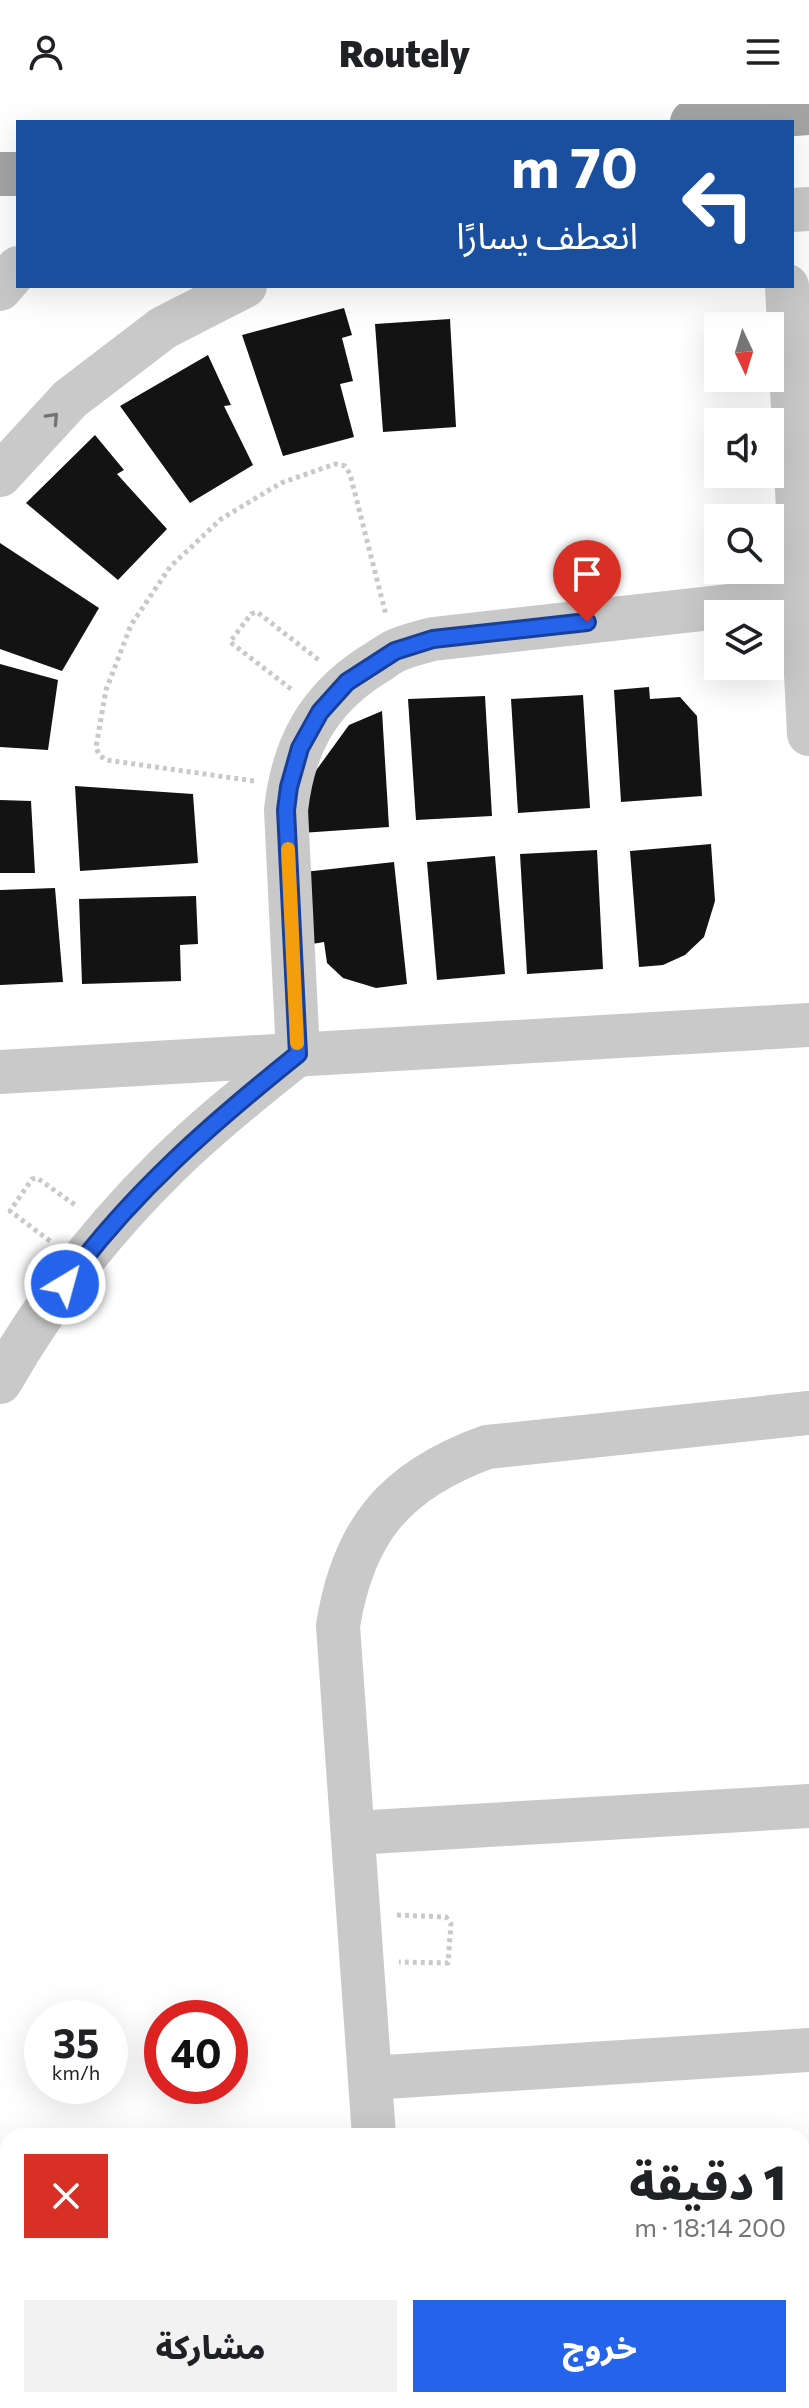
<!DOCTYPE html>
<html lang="ar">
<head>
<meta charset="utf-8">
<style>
	:root { --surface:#fff; --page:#f2f2f2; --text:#202124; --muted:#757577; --accent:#2563eb }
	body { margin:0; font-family:Commissioner,"Noto Sans Arabic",sans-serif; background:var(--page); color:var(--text); direction:rtl; height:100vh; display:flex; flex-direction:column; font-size:30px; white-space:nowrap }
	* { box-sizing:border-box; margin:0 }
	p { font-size:26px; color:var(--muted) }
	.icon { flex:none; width:44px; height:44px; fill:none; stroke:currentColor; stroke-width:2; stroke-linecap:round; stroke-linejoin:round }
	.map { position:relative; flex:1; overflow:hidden; direction:ltr }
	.drawer { position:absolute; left:0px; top:2024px; width:810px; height:280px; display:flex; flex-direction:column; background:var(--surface); border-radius:24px 24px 0 0; box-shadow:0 8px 32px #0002; direction:rtl }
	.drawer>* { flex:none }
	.hud { position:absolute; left:16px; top:16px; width:778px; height:168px; border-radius:0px; box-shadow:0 8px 32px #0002; direction:rtl; background:#1a4fa0; color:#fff; overflow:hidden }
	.needle { width:52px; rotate:176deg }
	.controls { position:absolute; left:704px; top:208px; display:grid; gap:16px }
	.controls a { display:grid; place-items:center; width:80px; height:80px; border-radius:0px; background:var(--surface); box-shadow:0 8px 32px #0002; font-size:40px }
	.speed { position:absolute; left:24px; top:1896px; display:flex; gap:16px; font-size:40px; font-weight:700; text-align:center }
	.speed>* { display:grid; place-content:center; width:104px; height:104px; border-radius:50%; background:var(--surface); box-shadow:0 8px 32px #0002; line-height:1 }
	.speed small { font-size:20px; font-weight:400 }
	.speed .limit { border:12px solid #d22; background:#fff; color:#111 }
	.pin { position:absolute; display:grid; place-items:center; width:68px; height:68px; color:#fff; margin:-82px -34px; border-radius:50% 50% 50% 0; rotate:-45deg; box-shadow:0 0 8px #0007 }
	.pin .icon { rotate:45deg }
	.me { position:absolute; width:88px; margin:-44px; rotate:37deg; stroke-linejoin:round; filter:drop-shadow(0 0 6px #0008) }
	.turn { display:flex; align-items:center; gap:28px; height:168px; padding:0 24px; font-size:36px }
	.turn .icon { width:104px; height:104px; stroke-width:2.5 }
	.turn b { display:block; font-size:56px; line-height:68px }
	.round { display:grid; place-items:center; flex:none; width:84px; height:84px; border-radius:0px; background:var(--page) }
	.headline { display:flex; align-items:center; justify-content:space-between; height:136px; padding:0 24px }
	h1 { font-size:48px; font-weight:800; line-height:60px }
	.primary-button { display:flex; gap:16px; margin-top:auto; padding:16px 24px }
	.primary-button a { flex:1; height:92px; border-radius:0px; background:var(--accent); color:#fff; font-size:32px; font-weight:800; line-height:92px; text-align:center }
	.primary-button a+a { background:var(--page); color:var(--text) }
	header { display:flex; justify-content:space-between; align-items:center; height:104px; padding:0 24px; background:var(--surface); font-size:36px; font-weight:800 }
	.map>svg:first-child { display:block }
	.building { fill:#131313 }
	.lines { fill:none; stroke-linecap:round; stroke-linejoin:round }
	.path { stroke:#c9c9c9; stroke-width:5; stroke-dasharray:4 4; stroke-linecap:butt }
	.minor { stroke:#c9c9c9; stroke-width:44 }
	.major { stroke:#a4a4a4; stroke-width:44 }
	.oneway { stroke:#737373 }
	.route-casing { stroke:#184099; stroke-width:20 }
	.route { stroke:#2563eb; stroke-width:14 }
	.slow { stroke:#f59e0b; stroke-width:14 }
</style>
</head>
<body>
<header><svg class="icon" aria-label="menu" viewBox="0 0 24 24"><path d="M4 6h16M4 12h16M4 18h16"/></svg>Routely<svg class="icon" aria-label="person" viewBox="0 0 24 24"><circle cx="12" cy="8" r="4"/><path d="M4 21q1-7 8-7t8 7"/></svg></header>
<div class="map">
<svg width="809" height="2304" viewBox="0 0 809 2304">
	<rect width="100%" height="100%" fill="#fff"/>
	<!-- building -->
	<g class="building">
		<polygon points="344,204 352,231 342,234 353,277 340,280 354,333 283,352 242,231"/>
		<polygon points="450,215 456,323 383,328 375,220"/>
		<polygon points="208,251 231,301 224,302 253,361 190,399 120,302"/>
		<polygon points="95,331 124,366 117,370 167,425 118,476 26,399"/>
		<polygon points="0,439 99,504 62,567 0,545"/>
		<polygon points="0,560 58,576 48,646 0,643"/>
		<polygon points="649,583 650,595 680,593 697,612 702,692 621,698 614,586"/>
		<polygon points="583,591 590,704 518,709 511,595"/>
		<polygon points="485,592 492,712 416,716 408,595"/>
		<polygon points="382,607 389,723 301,729 312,672 349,621"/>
		<polygon points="75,682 193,690 198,759 80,767"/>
		<polygon points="0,696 31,697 35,769 0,769"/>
		<polygon points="711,740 715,797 704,833 685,851 663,861 639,863 630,747"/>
		<polygon points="597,746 603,865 527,870 520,750"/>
		<polygon points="495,752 505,870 437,876 427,758"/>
		<polygon points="394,758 407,880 376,884 343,874 327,859 324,838 312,840 304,768"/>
		<polygon points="55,784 63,878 0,881 0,786"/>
		<polygon points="196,792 198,840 180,841 181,877 82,880 79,795"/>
	</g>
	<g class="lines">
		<!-- path -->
		<g class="path">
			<polyline points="291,585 230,538 251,510 257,508 320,557"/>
			<polyline points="254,677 106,656 99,651 96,643 106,586 131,521 170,463 221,415 281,379 335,360 345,362 350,370 386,511"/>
			<polyline points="50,1137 10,1107 32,1075 37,1074 78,1103"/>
			<polyline points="397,1811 446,1813 451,1820 448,1859 399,1858"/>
		</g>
		<!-- minor -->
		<g class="minor">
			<polyline points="792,106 809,105"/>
			<polyline points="787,182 809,630"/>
			<polyline points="0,185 18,164"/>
			<polyline points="0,371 70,295 163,224 245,182"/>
			<polyline points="0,968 809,921"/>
			<path d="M0 1278C45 1199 103 1125 168 1061 209 1021 253 986 298 950L286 706C293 643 317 597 371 562 380 557 388 550 397 546 409 541 421 538 433 535L802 494 809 480"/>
			<polyline points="354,1729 809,1702"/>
			<polyline points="370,1974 809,1946"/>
			<path d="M374 2032 338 1522C353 1426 396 1376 487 1343L809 1309"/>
			<polyline points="393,2296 393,2304"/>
		</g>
		<!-- major -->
		<g class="major">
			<polyline points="692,18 809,9"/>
			<polyline points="0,70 18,70"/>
		</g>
	</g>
	<!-- one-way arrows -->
	<defs><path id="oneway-chevron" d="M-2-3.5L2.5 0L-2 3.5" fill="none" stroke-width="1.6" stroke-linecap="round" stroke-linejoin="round" transform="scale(2)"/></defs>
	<use class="oneway" href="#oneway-chevron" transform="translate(53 314) rotate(-47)"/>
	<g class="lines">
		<!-- route casing -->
		<g class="route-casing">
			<path id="route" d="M65 1180C130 1090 212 1019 298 950L286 706 289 683 300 644 320 608 347 578 395 547 433 535 587 518"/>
		</g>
		<!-- route -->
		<use href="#route" class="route"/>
		<!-- slow -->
		<polyline class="slow" points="288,745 297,939"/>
	</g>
</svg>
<div class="controls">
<a><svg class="needle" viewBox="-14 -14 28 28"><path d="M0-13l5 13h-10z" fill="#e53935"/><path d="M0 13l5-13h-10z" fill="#757577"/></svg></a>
<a><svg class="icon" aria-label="sound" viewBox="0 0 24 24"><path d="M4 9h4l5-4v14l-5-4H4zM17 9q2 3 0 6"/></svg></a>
<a><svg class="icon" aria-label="search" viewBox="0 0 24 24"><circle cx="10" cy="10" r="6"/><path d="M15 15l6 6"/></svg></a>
<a><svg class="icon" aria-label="layers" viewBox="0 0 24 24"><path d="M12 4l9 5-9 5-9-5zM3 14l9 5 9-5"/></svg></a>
</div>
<div class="speed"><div>35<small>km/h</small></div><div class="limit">40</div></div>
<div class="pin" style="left:587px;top:518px;background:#d93025"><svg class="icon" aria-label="arrive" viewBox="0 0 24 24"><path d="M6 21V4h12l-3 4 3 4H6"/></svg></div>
<svg class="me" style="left:65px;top:1180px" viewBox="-20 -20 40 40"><circle r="17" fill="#2563eb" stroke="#fff" stroke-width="3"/><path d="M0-11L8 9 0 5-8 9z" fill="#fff"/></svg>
<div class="hud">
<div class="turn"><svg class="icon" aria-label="left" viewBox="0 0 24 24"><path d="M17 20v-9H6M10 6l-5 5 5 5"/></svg><div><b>70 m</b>انعطف يسارًا</div></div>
</div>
<section class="drawer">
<div class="headline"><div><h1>1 دقيقة</h1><p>200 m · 18:14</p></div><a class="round" style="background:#d93025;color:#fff"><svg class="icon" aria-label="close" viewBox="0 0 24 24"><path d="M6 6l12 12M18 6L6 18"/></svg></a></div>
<div class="primary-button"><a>خروج</a><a>مشاركة</a></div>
</section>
</div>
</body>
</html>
